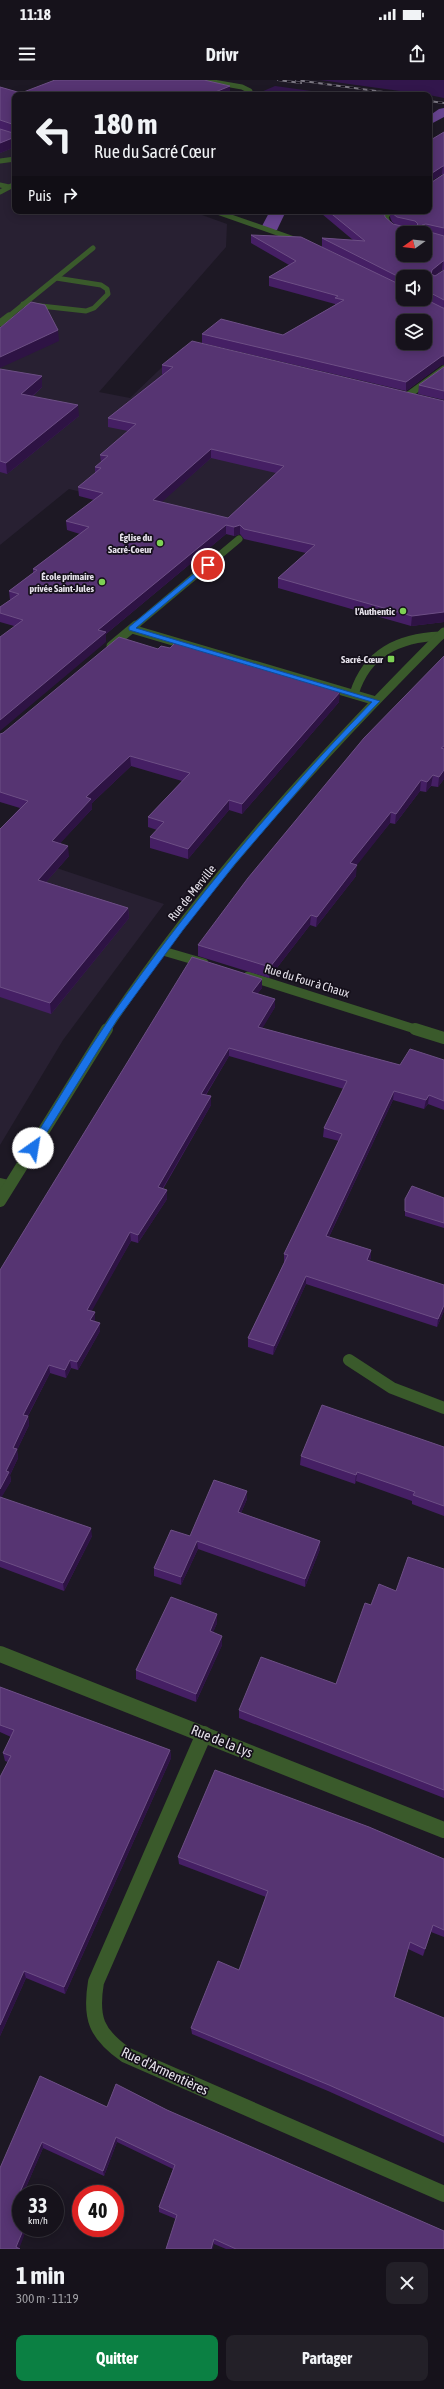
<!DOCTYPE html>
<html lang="fr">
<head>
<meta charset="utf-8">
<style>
	:root { --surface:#16121b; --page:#232028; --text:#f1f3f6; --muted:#9e9ea3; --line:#35323a; --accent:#0b8043 }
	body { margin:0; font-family:"Asap Condensed",sans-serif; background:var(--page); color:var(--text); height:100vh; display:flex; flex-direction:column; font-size:15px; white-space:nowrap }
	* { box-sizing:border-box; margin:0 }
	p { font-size:13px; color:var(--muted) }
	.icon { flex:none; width:22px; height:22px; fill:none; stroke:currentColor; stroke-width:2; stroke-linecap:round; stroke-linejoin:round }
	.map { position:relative; height:2169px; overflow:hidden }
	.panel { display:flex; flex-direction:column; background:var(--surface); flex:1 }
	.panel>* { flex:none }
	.banner { position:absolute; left:12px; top:12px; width:420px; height:122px; border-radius:8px; box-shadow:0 2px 10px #0003,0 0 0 1px var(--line); background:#16121b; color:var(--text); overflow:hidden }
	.needle { width:26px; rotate:255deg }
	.controls { position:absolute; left:396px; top:146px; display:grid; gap:8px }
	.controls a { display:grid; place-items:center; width:36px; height:36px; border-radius:8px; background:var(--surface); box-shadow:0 2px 10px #0003,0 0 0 1px var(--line); font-size:20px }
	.speed { position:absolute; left:12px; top:2105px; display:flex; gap:8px; font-size:20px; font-weight:700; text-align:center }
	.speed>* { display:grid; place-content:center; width:52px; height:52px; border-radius:50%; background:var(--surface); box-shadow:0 2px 10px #0003,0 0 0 1px var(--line); line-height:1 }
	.speed small { font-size:10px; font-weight:400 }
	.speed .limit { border:6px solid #d22; background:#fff; color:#111 }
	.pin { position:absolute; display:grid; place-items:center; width:34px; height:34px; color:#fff; margin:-17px; border:2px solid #fff; border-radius:50%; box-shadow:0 1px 4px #0007 }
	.me { position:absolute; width:44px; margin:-22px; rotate:32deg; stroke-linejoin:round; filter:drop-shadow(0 0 3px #0008) }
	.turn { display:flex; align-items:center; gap:14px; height:84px; padding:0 16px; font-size:18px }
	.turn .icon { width:52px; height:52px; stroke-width:2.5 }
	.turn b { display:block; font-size:28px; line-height:34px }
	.then { display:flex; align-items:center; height:38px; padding:0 16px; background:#0003; gap:8px; font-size:15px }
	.round { display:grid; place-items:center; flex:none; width:42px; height:42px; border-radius:8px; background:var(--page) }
	.head { display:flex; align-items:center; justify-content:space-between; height:68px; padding:0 16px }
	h1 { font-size:24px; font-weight:700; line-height:30px }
	.cta { display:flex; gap:8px; margin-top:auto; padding:8px 16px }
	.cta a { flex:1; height:46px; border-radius:8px; background:var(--accent); color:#fff; font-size:16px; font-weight:700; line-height:46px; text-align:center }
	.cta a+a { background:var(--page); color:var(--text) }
	.status { display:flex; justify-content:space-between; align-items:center; height:28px; padding:0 20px; background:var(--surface); direction:ltr }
	.status svg { height:11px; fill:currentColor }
	header { display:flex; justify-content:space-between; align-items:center; height:52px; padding:0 16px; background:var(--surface); font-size:18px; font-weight:700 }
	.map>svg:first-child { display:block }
	.built { fill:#282032 }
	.green { fill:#32164c }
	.water { fill:#67438f }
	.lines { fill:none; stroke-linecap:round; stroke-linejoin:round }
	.canal { fill:#67438f; fill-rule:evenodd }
	.service-far2 { stroke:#3a5a2b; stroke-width:5 }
	.service-far1 { stroke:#3a5a2b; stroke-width:7 }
	.service { stroke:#3a5a2b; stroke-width:9 }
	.minor-far4 { stroke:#3a5a2b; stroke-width:5 }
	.minor-far3 { stroke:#3a5a2b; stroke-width:7 }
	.minor-far2 { stroke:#3a5a2b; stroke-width:9 }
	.minor-far1 { stroke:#3a5a2b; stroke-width:12 }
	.minor { stroke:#3a5a2b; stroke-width:16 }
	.tertiary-far2 { stroke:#3a5a2b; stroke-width:5 }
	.tertiary-far1 { stroke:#3a5a2b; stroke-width:9 }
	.tertiary { stroke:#3a5a2b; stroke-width:12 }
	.rail-casing { stroke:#7c7883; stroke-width:2 }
	.rail { stroke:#140f1a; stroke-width:1.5; stroke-dasharray:4.5; stroke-linecap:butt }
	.wall { fill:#451f64; fill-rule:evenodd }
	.shaded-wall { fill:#2e1344 }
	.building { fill:#563472; stroke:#6d4f85; fill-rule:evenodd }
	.route { fill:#1a73e8; stroke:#114b97 }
	.poi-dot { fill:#7dd154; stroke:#140f1a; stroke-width:1.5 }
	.labels { text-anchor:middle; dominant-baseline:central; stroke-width:3.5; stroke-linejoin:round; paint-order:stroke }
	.far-poi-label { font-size:10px; font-weight:bold; fill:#e5e1ea; stroke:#140f1a; text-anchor:end }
	.street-label { font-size:12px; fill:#e5e1ea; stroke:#140f1a }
	.near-street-label { font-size:14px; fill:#e5e1ea; stroke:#140f1a }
</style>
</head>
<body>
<div class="status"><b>11:18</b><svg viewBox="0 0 49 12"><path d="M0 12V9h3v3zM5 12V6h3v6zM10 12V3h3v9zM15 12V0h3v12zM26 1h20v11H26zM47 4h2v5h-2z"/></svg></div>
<header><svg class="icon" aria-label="menu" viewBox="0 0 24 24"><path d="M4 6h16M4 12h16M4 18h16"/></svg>Drivr<svg class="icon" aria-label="share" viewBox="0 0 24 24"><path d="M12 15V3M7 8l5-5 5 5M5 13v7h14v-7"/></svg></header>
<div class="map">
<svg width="444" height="2169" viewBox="0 0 444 2169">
	<rect width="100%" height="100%" fill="#1d1824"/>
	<!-- built -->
	<g class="built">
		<polygon points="0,62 15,67 15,131 191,131 227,144 226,167 99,312 130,318 183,267 314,297 397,489 69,409 0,465"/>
		<polygon points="0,769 164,824 63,960 0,1065"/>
	</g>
	<!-- green -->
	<g class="green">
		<polygon points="320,0 444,0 444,18 429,15"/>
		<polygon points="275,6 340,15 254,15"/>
	</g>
	<!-- water -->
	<polygon class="water" points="444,28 444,37 429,45 429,36 439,29"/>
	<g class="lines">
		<!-- canal -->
		<polygon class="canal" points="270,131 286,131 277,150 265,150 262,146"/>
		<!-- service-far2 -->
		<g class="service-far2">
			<polyline points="202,0 242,7 250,11 250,15"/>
			<polyline points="0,81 15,79"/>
			<polyline points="0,105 9,107"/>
			<polyline points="23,224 86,231 94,228 108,214 107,209 101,205 56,198"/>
			<polyline points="8,237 93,168"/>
		</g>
		<!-- service-far1 -->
		<polyline class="service-far1" points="0,243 9,236"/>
		<!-- service -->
		<path class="service" d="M354 614C367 572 399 558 440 556"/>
		<!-- minor-far4 -->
		<g class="minor-far4">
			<polyline points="0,112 15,104"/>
			<polyline points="392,131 386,136 388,144 395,149 413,153"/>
		</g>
		<!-- minor-far3 -->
		<g class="minor-far3">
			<polyline points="407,316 444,289"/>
			<polyline points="135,546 239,459"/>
		</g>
		<!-- minor-far2 -->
		<g class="minor-far2">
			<polyline points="132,549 376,621"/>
			<polyline points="111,566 136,545"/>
			<polyline points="163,871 204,883"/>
			<polyline points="248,896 418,950"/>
		</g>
		<!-- minor-far1 -->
		<g class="minor-far1">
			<polyline points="415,949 444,958"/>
			<polyline points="0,1104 9,1106"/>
			<polyline points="349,1280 392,1308 444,1328"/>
		</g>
		<!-- minor -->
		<g class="minor">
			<polyline points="0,1574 444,1750"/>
			<path d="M204 1654 96 1902C90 1938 96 1954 126 1975L444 2114"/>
		</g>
		<!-- tertiary-far2 -->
		<polyline class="tertiary-far2" points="214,131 300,161"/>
		<!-- tertiary-far1 -->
		<path class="tertiary-far1" d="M106 950C202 805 321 675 444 552"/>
		<!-- tertiary -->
		<polyline class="tertiary" points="0,1121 107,949"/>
		<!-- rail casing -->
		<g class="rail-casing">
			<g id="rail">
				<polyline points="278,0 301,3"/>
				<polyline points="296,0 405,15"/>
				<polyline points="429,21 444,23"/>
			</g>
		</g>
		<!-- rail -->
		<use href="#rail" class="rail"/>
	</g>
	<!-- wall -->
	<g class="wall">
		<polygon points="0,7 21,13 230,15 15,15 15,67 0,73"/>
		<polygon points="444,52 444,94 442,94 429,102"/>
		<path d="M444 94V190H442L434 196H435L444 190V285H441L406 311 202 263V254L283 255 335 225V224L269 206V197L289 185 251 163V155L349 180 322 167V158L353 160 322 134V131H386L384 133 385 137 393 144 396 145 392 142 390 137 391 131H429L432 102ZM403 197H425V219H403Z"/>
		<path d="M162 285 444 321V542L411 546 278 508V498L306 473 244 459 240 454 234 456 226 454 106 554V562L14 546 0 542V527L10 520 9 511 33 493V489L80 454 67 450 66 441 94 420 79 416 78 407 95 393V387L101 382 100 375 128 351 108 347V338L163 294H162ZM211 378 276 393 228 438 161 422Z"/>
		<polygon points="444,287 444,320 418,314 419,305"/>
		<polygon points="0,289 42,307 32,317 79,336 7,394 0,392"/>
		<polygon points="158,569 339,622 242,734 229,730 188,779 150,768 150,757 157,750 148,747 148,737 182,701 131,686 92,723 92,729 60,763 69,776 46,802 128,828 129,838 51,934 0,917 0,749 20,728 0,722 0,654 3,653"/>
		<polygon points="444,576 444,699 438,707 431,706 426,712 420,711 395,744 390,743 356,785 356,796 316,847 310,845 269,898 198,876 198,865"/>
		<polygon points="262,899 262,908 257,914 275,927 262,948 400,985 444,980 444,1030 428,1024 424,1029 393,1020 329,1157 371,1170 371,1178 369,1181 444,1205 444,1231 437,1247 306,1204 273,1275 248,1267 248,1258 284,1183 284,1174 339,1061 323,1057 324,1048 344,1009 229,976 206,1015 211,1016 211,1025 163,1109 167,1110 167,1119 138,1163 131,1161 91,1231 95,1241 100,1251 78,1290 71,1288 66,1298 50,1293 28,1336 29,1345 17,1370 18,1378 10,1395 11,1401 1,1417 92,1456 64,1511 0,1487 0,1190"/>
		<polygon points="444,1118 444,1148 405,1136 405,1119"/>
		<polygon points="444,1367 444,1436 412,1424 412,1421 356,1401 355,1404 300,1385 301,1376"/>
		<polygon points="247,1411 247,1419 241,1433 320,1461 320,1469 305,1507 198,1469 181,1505 154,1496 154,1488 190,1456"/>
		<polygon points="444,1489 444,1718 239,1638 239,1630 336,1604 371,1525 396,1511"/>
		<polygon points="217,1543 213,1552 222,1565 196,1622 136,1599 136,1590"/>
		<polygon points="0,1607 170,1670 171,1678 65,1914 26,1898 0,1956 0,1697 8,1682 5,1681 3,1673 11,1657 0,1652"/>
		<polygon points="178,1777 444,1779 444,1857 431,1852 423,1876 408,1869 394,1917 444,1938 444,2063 328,2011 192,1954 191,1948 239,1890 266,1817 179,1784"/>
		<polygon points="40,1996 107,2027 444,2169 226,2169 214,2164 176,2139 159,2132 159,2127 173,2089 117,2062 104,2096 43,2068 23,2114 21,2114 21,2119 0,2169"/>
	</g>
	<!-- shaded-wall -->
	<g class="shaded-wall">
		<polygon points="230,6 230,15 208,15"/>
		<polygon points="15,57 15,67 0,73 0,63"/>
		<polygon points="443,86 442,94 429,102 429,95"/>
		<polygon points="426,144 425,152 423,153 422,145"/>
		<polygon points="443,181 442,190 431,198 431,194 432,190"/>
		<polygon points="58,250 59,261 0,288 0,277"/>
		<polygon points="442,276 444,276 444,285 441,285 406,311 406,302"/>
		<polygon points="42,296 42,307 22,325 21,314"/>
		<polygon points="78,325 79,336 7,394 6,383"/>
		<polygon points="211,369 211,378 153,430 153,420"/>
		<polygon points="226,445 226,454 106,554 106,562 0,651 0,640 98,550"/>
		<polygon points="240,445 240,454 234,456 234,447"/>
		<polygon points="444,532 444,542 411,546 412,536"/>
		<polygon points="340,612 339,622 242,734 242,724"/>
		<polygon points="130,676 131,686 92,723 92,729 53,771 52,761 86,717"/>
		<polygon points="444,690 444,699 438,707 439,697"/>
		<polygon points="433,695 431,706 426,712 427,702"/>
		<polygon points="421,700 420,711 395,744 396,734"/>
		<polygon points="229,720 229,730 188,779 188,769"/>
		<polygon points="391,732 390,743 350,794 350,783"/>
		<polygon points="68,766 69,776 39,810 38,800"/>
		<polygon points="357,785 356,796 316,847 317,837"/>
		<polygon points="128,828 129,838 51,934 50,923"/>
		<polygon points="311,835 310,845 269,898 270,887"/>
		<polygon points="262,899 262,908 251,921 252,912"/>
		<polygon points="275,919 275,927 258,956 258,947"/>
		<polygon points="229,968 229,976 201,1022 201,1014"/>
		<polygon points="394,1011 393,1020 325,1165 326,1156"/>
		<polygon points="429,1015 428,1024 424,1029 426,1020"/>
		<polygon points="211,1016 211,1025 158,1116 158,1107"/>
		<polygon points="167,1110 167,1119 138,1163 138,1155"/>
		<polygon points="130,1152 131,1161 88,1238 87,1230"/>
		<polygon points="371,1170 371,1178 366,1189 367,1180"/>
		<polygon points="306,1196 306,1204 273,1275 274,1266"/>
		<polygon points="444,1225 444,1231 437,1247 438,1239"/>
		<polygon points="95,1232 95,1241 91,1248 90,1240"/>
		<polygon points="100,1243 100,1251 78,1290 77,1282"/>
		<polygon points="70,1280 71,1288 66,1298 65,1290"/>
		<polygon points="49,1285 50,1293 24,1343 23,1335"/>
		<polygon points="28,1336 29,1345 17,1370 18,1378 10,1395 11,1401 0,1420 0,1409 13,1368"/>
		<polygon points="357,1392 356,1401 355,1404 356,1395"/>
		<polygon points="247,1411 247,1419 238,1440 238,1432"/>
		<polygon points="91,1448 92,1456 64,1511 63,1503"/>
		<polygon points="197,1461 198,1469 181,1505 181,1497"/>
		<polygon points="320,1461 320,1469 305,1507 305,1499"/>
		<polygon points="217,1534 217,1543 210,1560 210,1551"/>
		<polygon points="222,1556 222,1565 196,1622 196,1614"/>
		<polygon points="170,1670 171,1678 65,1914 64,1907"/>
		<polygon points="433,1845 431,1852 423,1876 425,1869"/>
		<polygon points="24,1891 26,1898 0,1956 0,1945"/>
		<polygon points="116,2057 117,2062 104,2096 103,2091"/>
		<polygon points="42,2062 43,2068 23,2114 21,2114 21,2119 15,2132 13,2128"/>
		<polygon points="24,2148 27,2148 19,2169 16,2167"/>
		<polygon points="214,2159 214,2164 213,2169 211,2169"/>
	</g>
	<!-- building -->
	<g class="building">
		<polygon points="55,0 204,0 230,6 208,15 134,15 134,13 130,15 15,15 15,45 0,40 0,7 21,13"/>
		<polygon points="0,49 13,53 15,52 15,57 0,63"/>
		<polygon points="444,52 444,86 443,86 429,95 429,61"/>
		<path d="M444 94V148L426 144 422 145 423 150 444 156V181H443L432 190 431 194 435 196 444 190V220L425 210V197H403V199L322 158 365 161 328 131H384L385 137 393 144 413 149 418 144 415 141 397 137 392 133 391 131H429V102H432ZM403 153H425V175H403Z"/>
		<path d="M251 155 301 157 403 206V219H425L443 228H444V276H442L406 302 202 254 221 239 283 255 344 220 335 218 338 216 269 197 296 181ZM403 241H425V263H403Z"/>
		<polygon points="31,222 45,225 58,250 0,277 0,248"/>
		<path d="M192 261 444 321V532L412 536 278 498 315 465 244 449 240 445 234 447 226 445 98 550 106 552 0 640V557L23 540 0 533V527L19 514 9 511 37 490 33 489 89 447 66 441 103 413 78 407 101 388 95 387 108 376 100 375 136 344 108 338 173 287 162 285ZM211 369 284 386 228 438 153 420Z"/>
		<polygon points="444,287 444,311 419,305"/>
		<polygon points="0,289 42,296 21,314 78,325 6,383 0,381"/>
		<polygon points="119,557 158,569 161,566 170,568 176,562 340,612 242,724 229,720 188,769 150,757 164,742 148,737 190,693 130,676 86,717 91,719 52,761 68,766 38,800 128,828 50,923 0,907 0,749 28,721 0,712 0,654 3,653"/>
		<polygon points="444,576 444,666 441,668 444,669 444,690 439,697 433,695 427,702 421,700 396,734 391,732 350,783 357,785 317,837 311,835 270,887 198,865 248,798 364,658"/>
		<polygon points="192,877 262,899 252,912 275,919 258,947 400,985 410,969 444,980 444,1021 429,1015 426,1020 394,1011 326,1156 371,1170 367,1180 444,1205 444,1225 438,1239 306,1196 274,1266 248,1258 288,1175 284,1174 342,1054 324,1048 347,1001 229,968 201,1014 211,1016 158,1107 167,1110 138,1155 130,1152 87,1230 95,1232 90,1240 100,1243 77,1282 70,1280 65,1290 49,1285 23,1335 28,1336 13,1368 17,1369 6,1391 9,1392 0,1409 0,1190"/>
		<polygon points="412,1106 444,1118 444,1143 405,1131 405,1119"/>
		<polygon points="322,1325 444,1367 444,1426 413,1415 415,1412 357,1392 356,1395 301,1376"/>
		<polygon points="214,1400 247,1411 238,1432 320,1461 305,1499 197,1461 181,1497 154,1488 171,1450 190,1456"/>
		<polygon points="0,1417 91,1448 63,1503 0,1480"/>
		<polygon points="408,1477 444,1489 444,1710 239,1630 261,1577 336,1604 365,1523 371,1525 379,1504 396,1511"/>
		<polygon points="171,1517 217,1534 210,1551 222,1556 196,1614 136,1590"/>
		<polygon points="0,1607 170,1670 64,1907 24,1891 0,1945 0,1697 11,1676 3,1673 14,1650 0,1645"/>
		<polygon points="215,1690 369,1747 444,1779 444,1850 433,1845 425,1869 410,1862 394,1917 444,1938 444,2056 329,2005 191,1948 218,1881 239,1890 268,1811 178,1777"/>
		<polygon points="40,1996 107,2027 116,2004 167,2030 444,2151 444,2169 236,2169 214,2159 211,2169 166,2169 177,2135 159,2127 175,2085 116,2057 103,2091 42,2062 13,2128 21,2131 21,2148 24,2148 16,2167 20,2169 0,2169 0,2088"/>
	</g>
	<!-- route -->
	<path class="route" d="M206 484 211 485 136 548 380 621 333 670 235 784 183 850 117 940 36 1070H30V1065C57 1022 83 977 112 935 190 824 278 719 372 622L129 550V547Z"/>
	<!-- markers -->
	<g class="poi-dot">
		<circle cx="160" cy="463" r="4"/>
		<circle cx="102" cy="502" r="4"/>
		<circle cx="403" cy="531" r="4"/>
		<rect x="387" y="575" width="8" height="8" rx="2"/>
	</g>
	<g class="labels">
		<!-- far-poi labels -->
		<g class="far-poi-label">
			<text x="152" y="457">Église du<tspan x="152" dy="12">Sacré-Coeur</tspan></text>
			<text x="94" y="496">École primaire<tspan x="94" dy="12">privée Saint-Jules</tspan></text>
			<text x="395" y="531">l’Authentic</text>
			<text x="383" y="579">Sacré-Cœur</text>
		</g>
		<!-- street labels -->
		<g class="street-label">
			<text transform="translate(192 813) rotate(-51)">Rue de Merville</text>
			<text transform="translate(307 901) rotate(17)">Rue du Four à Chaux</text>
		</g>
		<!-- near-street labels -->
		<g class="near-street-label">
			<text transform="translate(222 1661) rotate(22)">Rue de la Lys</text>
			<text transform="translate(165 1991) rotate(25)">Rue d'Armentières</text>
		</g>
	</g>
</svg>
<div class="controls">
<a><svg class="needle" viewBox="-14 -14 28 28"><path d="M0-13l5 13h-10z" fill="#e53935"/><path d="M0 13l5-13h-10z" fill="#9e9ea3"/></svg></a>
<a><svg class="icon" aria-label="sound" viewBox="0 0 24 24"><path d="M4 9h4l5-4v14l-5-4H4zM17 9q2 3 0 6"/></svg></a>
<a><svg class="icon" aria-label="layers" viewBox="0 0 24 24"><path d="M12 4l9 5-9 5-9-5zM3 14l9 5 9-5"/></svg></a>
</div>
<div class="speed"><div>33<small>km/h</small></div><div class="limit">40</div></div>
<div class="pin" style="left:208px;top:485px;background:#d93025"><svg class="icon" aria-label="arrive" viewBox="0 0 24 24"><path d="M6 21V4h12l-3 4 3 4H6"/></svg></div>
<svg class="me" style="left:33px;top:1068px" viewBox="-20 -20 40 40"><circle r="19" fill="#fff"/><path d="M0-13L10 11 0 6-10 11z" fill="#1a73e8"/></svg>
<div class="banner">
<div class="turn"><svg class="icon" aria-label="left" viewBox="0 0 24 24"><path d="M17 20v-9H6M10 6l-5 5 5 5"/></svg><div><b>180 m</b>Rue du Sacré Cœur</div></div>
<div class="then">Puis<svg class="icon" aria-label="right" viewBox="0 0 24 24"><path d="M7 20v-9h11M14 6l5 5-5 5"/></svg></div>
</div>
</div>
<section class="panel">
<div class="head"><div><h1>1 min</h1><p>300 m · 11:19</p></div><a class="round"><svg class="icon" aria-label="close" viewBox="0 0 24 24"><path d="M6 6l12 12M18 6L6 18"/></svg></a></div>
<div class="cta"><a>Quitter</a><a>Partager</a></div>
</section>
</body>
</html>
